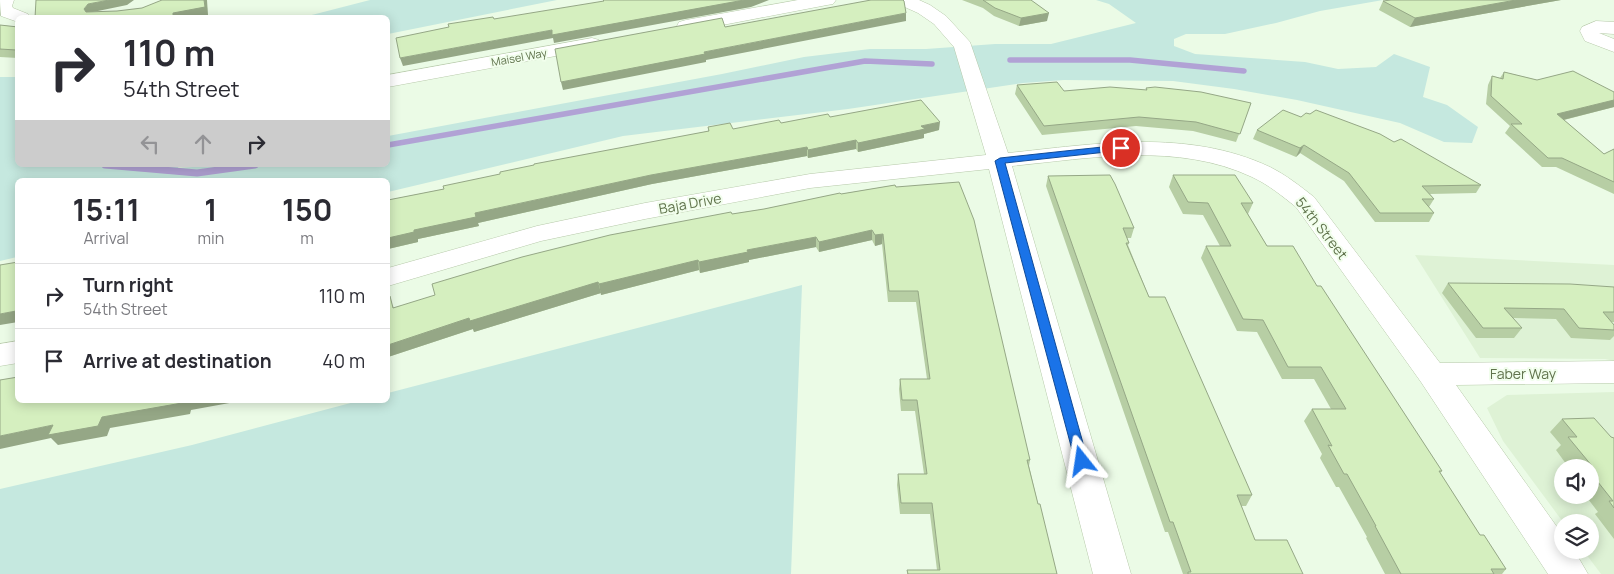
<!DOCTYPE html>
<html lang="en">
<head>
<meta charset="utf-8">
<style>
	:root { --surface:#fff; --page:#f7f7f7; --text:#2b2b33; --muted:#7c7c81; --line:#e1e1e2 }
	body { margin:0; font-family:Manrope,sans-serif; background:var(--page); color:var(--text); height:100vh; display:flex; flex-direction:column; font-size:19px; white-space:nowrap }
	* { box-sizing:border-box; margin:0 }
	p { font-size:16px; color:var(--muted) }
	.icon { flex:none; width:28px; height:28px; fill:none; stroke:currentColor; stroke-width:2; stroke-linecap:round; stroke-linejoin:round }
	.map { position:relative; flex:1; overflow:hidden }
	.drawer { position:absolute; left:15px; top:178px; width:375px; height:225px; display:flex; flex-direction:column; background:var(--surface); border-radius:8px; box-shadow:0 2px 12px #0003 }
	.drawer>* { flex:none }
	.guide { position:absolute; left:15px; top:15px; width:375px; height:152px; border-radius:8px; box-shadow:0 2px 12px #0003; background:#fff; color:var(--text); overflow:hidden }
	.fabs { position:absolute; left:1554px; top:459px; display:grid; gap:10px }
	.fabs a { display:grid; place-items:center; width:45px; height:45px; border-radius:50%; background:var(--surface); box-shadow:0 2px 12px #0003; font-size:25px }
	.pin { position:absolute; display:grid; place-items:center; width:42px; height:42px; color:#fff; margin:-21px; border:2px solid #fff; border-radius:50%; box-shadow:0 1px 5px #0007 }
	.me { position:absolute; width:55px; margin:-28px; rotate:345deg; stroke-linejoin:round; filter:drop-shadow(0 0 4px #0008) }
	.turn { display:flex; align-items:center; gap:18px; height:105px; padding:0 25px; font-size:22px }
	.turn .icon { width:65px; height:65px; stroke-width:2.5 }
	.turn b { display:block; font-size:35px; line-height:42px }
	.lanes { display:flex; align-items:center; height:48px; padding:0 25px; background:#0003; justify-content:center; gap:25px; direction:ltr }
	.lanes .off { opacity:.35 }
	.eta { display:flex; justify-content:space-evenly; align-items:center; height:85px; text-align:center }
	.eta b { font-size:30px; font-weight:700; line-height:35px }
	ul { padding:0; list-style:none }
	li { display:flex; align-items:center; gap:15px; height:65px; padding:0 25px; border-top:1px solid var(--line) }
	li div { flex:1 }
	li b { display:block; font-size:19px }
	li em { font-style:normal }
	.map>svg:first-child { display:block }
	.residential { fill:#def2d5; fill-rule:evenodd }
	.green { fill:#c5e8df }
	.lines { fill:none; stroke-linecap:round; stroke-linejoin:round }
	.stream-far1 { stroke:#b1a2d5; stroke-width:5.5 }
	.stream { stroke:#b1a2d5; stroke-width:7 }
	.minor-casing { stroke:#b7c9aa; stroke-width:1 }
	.minor { fill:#fff; fill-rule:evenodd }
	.wall { fill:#b7cea4 }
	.shaded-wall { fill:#95a786 }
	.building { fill:#d5efbf; stroke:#95a786 }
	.route { fill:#1a73e8; stroke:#114b97 }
	.labels { text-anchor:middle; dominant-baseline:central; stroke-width:4; stroke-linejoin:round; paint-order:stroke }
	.far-street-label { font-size:11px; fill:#60734c; stroke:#f1feec }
	.street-label { font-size:14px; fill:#60734c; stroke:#f1feec }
</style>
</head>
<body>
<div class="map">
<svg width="1614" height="574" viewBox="0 0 1614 574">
	<rect width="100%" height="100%" fill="#ebfbe6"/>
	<!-- residential -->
	<g class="residential">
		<polygon points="1415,255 1614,265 1614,361 1605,359 1480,358"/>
		<path d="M1614 392V574H1601L1583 550H1590V522H1563L1503 441 1487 408 1507 395ZM1562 468H1590V495H1562Z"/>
	</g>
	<!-- green -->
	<g class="green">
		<polygon points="370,0 557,0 388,34 388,18 304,17"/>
		<polygon points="1096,0 1383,0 1320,11 1276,23 1225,34 1186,34 1174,39 1174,46 1195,54 1305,62 1338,69 1376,67 1394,54 1430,67 1423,97 1447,105 1478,127 1472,143 1444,142 1400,123 1297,100 1234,89 1173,81 1064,80 1023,83 848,109 623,136 388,192 388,180 18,180 17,257 0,261 0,77 17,77 18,165 179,165 178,168 222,165 388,165 388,136 722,74 804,57 870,49 926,49 995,44 1051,44 1136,23 1109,4"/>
		<polygon points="802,285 791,574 0,574 0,489 192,445 362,400 388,400 388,393"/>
	</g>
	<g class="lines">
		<!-- stream-far1 -->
		<g class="stream-far1">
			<polyline points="1010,60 1130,60 1244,71"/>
			<polyline points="388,145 865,61 932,64"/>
		</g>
		<!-- stream -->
		<polyline class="stream" points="105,165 197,173 255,165"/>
		<!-- minor casing -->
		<g class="minor-casing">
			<g id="minor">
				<polygon points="0,0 14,0 12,6 13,8 28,14 31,18 18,18 18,22 1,16"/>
				<polygon points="798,0 836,0 833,4 827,5 686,32 679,30 677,26 679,22 686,20"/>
				<path d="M895 0H919L930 5 946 16 970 42 1008 153C1095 144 1187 128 1270 167 1286 175 1300 186 1314 197L1440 363 1614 361V383L1456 385 1562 534V550H1574L1588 574H1548L1421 382 1296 207C1282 196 1269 185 1252 177 1177 142 1092 158 1012 166L1131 574H1093L989 169 810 188 645 219 541 241 388 286V268L537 226 645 203 810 174 986 155 954 47 934 24 918 13 898 4Z"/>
				<polygon points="1596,21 1614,22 1614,34 1599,33 1614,39 1614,52 1585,41 1580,31 1582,27"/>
				<polygon points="592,38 599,40 602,44 599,48 388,87 388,75"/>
				<polygon points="18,341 18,363 0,366 0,344"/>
			</g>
		</g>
		<!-- minor -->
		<use href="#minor" class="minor"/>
	</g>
	<!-- wall -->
	<g class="wall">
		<polygon points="962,0 1031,0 1047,21 1019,26 994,16 983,8"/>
		<polygon points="1561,0 1410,27 1379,10 1383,1"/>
		<polygon points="0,25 18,27 18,58 0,57"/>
		<polygon points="1504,72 1537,80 1614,92 1614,107 1564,120 1604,154 1614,149 1614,194 1556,167 1542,167 1505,133 1510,126 1486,104 1488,85 1492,76 1500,78"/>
		<polygon points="1017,85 1064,91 1146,90 1146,88 1251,103 1236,142 1193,131 1136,126 1042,135 1015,94"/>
		<polygon points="830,117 939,130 924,134 924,138 858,152 856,149 808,158 807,156 652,184 478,223 479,226 418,239 418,242 388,249 388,200 444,189 708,131 708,127 733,129"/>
		<polygon points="1301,117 1394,142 1481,185 1476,193 1430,194 1434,199 1429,207 1434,213 1429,222 1375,222 1344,181 1300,153 1296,157 1253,139 1257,130"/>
		<polygon points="1173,175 1253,203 1248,214 1267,246 1317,286 1442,471 1440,473 1480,535 1506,569 1502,574 1385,574 1366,538 1367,537 1339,487 1336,487 1320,458 1322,454 1304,421 1312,409 1331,409 1314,379 1282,379 1257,332 1237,331 1201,258 1206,246 1220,246 1203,215 1183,214 1169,187"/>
		<polygon points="1048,176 1134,228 1131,238 1127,238 1129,243 1128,245 1149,297 1252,495 1246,506 1241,506 1255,540 1303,574 1183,574 1168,532 1165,532 1046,186"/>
		<polygon points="895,185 1030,460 1029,466 1038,504 1057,574 907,574 907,570 937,570 930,514 900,514 897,485 898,474 924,474 915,411 901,411 899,389 900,379 927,379 916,302 888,302 882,244 875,246 872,240 819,252 816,247 749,260 749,262 700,273 699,270 601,295 601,293 474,332 473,329 388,357 388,297 394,308 732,214 764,209 841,194"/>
		<polygon points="1448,283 1614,287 1614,322 1611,322 1614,325 1614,336 1610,340 1571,338 1556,319 1513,318 1522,328 1514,338 1476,338 1442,293"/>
		<polygon points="1562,419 1611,437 1614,438 1614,539 1595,514 1598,512 1585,495 1590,495 1590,468 1569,468 1556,450 1561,445 1550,432"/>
	</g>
	<!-- shaded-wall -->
	<g class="shaded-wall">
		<polygon points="109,0 134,0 127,5 93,12 88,17 84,9 88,4"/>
		<polygon points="204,0 207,0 208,15 194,18 173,18 173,13"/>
		<polygon points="744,0 769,0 751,7 554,43 553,38 403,66 400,58 552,30"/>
		<polygon points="1516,0 1561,0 1410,27 1415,18"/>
		<polygon points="906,13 906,21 706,60 706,62 563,90 561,82 704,52"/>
		<polygon points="1049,13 1047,21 1019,26 1021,18"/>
		<polygon points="1614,100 1614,107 1551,123 1557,114"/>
		<polygon points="940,122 939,130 924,134 924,138 858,152 858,143 921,126"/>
		<polygon points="856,140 856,149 808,158 808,150"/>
		<polygon points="1304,145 1300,153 1296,157 1300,148"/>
		<polygon points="807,147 807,156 652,184 478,223 479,226 418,239 418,242 388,249 388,238 414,230 475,213 651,175"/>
		<polygon points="872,230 872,240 819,252 819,242"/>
		<polygon points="883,234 882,244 875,246 875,235"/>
		<polygon points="816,237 816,247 749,260 749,262 700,273 699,262 747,250"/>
		<polygon points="698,260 699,270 601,295 599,284"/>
		<polygon points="598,282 601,293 474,332 473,329 388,357 388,345 469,318"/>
		<polygon points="16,311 18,313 18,322 0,325 0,314"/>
		<polygon points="183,400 246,400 191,410 190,414 110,428 107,436 58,445 51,438 0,449 0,436 53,425 102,417"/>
	</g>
	<!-- building -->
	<g class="building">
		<polygon points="36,0 109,0 88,4 84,9 86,12 117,11 142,8 162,0 204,0 205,7 173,13 173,18 35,18"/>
		<polygon points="603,0 744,0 552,35 552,30 400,58 396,38 449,27 448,24 493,17 494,19 604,1"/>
		<polygon points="871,0 903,0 904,1 906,13 704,52 705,54 561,82 555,49 722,18 725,27"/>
		<polygon points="983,0 1031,0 1049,13 1021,18 995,8"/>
		<polygon points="1391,0 1516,0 1415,18 1383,1"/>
		<polygon points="0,25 18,27 18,49 16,50 0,49"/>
		<polygon points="1573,71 1614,92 1614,100 1557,114 1604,154 1614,149 1614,182 1562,158 1548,158 1511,124 1522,124 1491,96 1492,76 1503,79 1504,72 1537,80"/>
		<polygon points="1057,82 1064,91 1110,87 1147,90 1146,88 1155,87 1201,92 1251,103 1240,134 1196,122 1139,117 1044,126 1017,85"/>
		<polygon points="921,100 940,122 921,126 925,129 858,143 856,140 808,150 807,147 651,175 475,213 476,217 414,230 414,232 388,238 388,200 444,189 443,186 500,174 500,172 534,165 534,164 709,131 708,127 730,123 733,129 779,120 781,123 828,114 830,117"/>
		<polygon points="1283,110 1301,117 1306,113 1310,114 1316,110 1380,134 1394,142 1401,139 1481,185 1422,186 1434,199 1422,199 1434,213 1380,213 1349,173 1304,145 1300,148 1257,130"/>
		<polygon points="1110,175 1115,184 1134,228 1123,228 1129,243 1126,243 1149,297 1165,297 1252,495 1237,495 1255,540 1287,540 1303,574 1188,574 1188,572 1191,572 1173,522 1170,522 1048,176"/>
		<polygon points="1173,175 1235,175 1253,203 1241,203 1267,246 1293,246 1317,286 1321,286 1442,471 1439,471 1480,535 1484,535 1506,569 1491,569 1494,574 1401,574 1375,526 1376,526 1347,474 1344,474 1328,445 1332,446 1312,409 1346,409 1321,367 1288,367 1263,320 1243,319 1206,246 1231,246 1208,203 1188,202"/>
		<polygon points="959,182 974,220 1030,460 1027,460 1038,504 1040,504 1057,574 908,574 907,570 940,570 932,503 901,503 898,474 927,474 917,400 902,400 900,379 930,379 918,291 889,291 883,234 875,235 872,230 819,242 816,237 747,250 748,252 699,262 698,260 599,284 598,282 470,321 469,318 388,345 388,297 390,296 393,308 435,295 432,284 522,257 610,235 731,212 732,214 764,209 840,193 841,194 895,185 896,187"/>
		<polygon points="18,262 18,313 14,314 16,311 0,314 0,265"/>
		<polygon points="1448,283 1570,284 1614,287 1614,312 1603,312 1614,325 1614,330 1579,328 1564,309 1504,308 1522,328 1483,328"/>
		<polygon points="18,377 18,400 183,400 182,403 102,417 98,426 48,435 53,425 0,436 0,380"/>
		<polygon points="1594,418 1611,437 1614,438 1614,508 1609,501 1613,501 1590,472 1590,468 1586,468 1585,466 1592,466 1568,437 1577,437 1562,419"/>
	</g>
	<!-- route -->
	<polygon class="route" points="1121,145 1125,146 1125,150 1005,163 1088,461 1086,465 1082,467 1077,465 1075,461 995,161 1000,158"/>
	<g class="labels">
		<!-- far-street labels -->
		<g class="far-street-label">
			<text transform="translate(519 57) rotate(-10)">Maisel Way</text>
		</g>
		<!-- street labels -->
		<g class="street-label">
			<text transform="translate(690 203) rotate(-10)">Baja Drive</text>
			<text transform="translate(1322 228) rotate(52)">54th Street</text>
			<text x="1523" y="373">Faber Way</text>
		</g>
	</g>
</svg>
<div class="fabs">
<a><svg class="icon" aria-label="sound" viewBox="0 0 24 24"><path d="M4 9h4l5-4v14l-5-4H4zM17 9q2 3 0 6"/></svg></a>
<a><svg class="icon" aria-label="layers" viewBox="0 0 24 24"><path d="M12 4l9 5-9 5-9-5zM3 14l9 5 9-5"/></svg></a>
</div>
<div class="pin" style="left:1121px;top:148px;background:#d93025"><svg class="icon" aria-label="arrive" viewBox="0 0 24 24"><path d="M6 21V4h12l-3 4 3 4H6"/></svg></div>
<svg class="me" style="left:1082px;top:461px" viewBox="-20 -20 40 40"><path d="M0-17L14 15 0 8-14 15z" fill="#1a73e8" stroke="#fff" stroke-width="4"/></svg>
<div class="guide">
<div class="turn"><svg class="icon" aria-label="right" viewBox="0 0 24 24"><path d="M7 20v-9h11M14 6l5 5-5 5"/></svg><div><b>110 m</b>54th Street</div></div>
<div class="lanes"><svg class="icon off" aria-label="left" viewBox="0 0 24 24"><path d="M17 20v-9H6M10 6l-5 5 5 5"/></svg><svg class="icon off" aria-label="ahead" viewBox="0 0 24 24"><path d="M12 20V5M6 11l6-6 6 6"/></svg><svg class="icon" aria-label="right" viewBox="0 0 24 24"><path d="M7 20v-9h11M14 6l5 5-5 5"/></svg></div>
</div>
<section class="drawer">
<div class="eta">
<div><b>15:11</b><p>Arrival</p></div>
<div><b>1</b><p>min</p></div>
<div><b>150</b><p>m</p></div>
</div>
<ul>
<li><svg class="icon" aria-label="right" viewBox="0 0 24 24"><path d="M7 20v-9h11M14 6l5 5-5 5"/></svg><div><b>Turn right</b><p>54th Street</p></div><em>110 m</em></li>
<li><svg class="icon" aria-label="arrive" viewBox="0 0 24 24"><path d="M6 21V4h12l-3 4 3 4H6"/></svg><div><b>Arrive at destination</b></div><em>40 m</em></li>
</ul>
</section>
</div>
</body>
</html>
